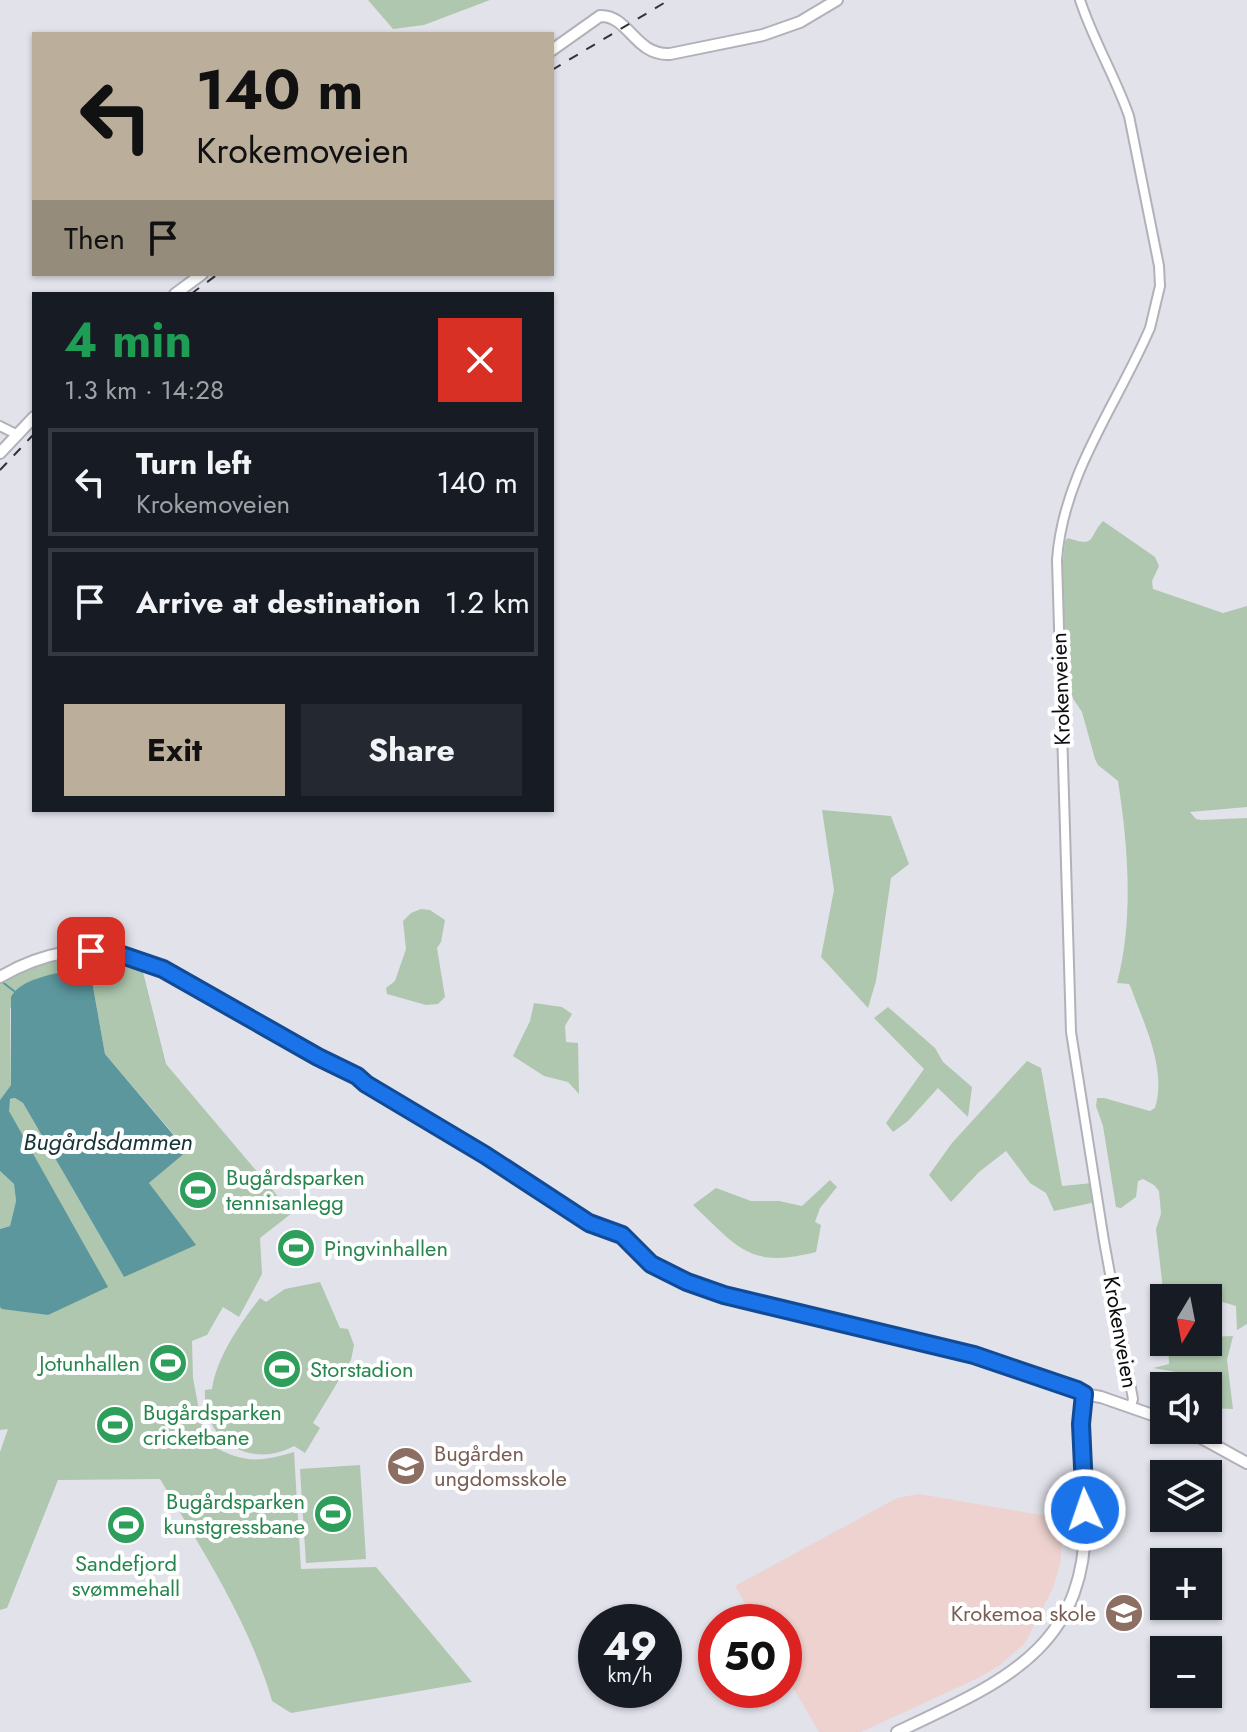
<!DOCTYPE html>
<html lang="en">
<head>
<meta charset="utf-8">
<style>
	:root { --surface:#171b24; --page:#242831; --text:#f1f3f6; --muted:#9ea1a6; --line:#363941; --accent:#bbaf9c }
	body { margin:0; font-family:Jost,sans-serif; background:var(--page); color:var(--text); height:100vh; display:flex; flex-direction:column; font-size:30px; white-space:nowrap }
	* { box-sizing:border-box; margin:0 }
	p { font-size:26px; color:var(--muted) }
	.icon { flex:none; width:44px; height:44px; fill:none; stroke:currentColor; stroke-width:2; stroke-linecap:round; stroke-linejoin:round }
	.map { position:relative; flex:1; overflow:hidden }
	.drawer { position:absolute; left:32px; top:292px; width:522px; height:520px; display:flex; flex-direction:column; background:var(--surface); border-radius:0px; box-shadow:0 2px 6px #0004 }
	.drawer>* { flex:none }
	.top-card { position:absolute; left:32px; top:32px; width:522px; height:244px; border-radius:0px; box-shadow:0 2px 6px #0004; background:#bbaf9c; color:#111; overflow:hidden }
	.needle { width:52px; rotate:190deg }
	.fabs { position:absolute; left:1150px; top:1284px; display:grid; gap:16px }
	.fabs a { display:grid; place-items:center; width:72px; height:72px; border-radius:0px; background:var(--surface); box-shadow:0 2px 6px #0004; font-size:40px }
	.speed { position:absolute; left:578px; top:1604px; display:flex; gap:16px; font-size:40px; font-weight:700; text-align:center }
	.speed>* { display:grid; place-content:center; width:104px; height:104px; border-radius:50%; background:var(--surface); box-shadow:0 2px 6px #0004; line-height:1 }
	.speed small { font-size:20px; font-weight:400 }
	.speed .limit { border:12px solid #d22; background:#fff; color:#111 }
	.pin { position:absolute; display:grid; place-items:center; width:68px; height:68px; color:#fff; margin:-34px; border-radius:16px; box-shadow:0 4px 12px #0006 }
	.me { position:absolute; width:88px; margin:-44px; rotate:357deg; stroke-linejoin:round; filter:drop-shadow(0 0 6px #0008) }
	.turn { display:flex; align-items:center; gap:28px; height:168px; padding:0 32px; font-size:36px }
	.turn .icon { width:104px; height:104px; stroke-width:2.5 }
	.turn b { display:block; font-size:56px; line-height:68px }
	.then { display:flex; align-items:center; height:76px; padding:0 32px; background:#0003; gap:16px; font-size:30px }
	.round { display:grid; place-items:center; flex:none; width:84px; height:84px; border-radius:0px; background:var(--page) }
	.headline { display:flex; align-items:center; justify-content:space-between; height:136px; padding:0 32px }
	h1 { font-size:48px; font-weight:700; line-height:60px; color:#1e9e55 }
	.button { display:flex; gap:16px; margin-top:auto; padding:16px 32px }
	.button a { flex:1; height:92px; border-radius:0px; background:var(--accent); color:#111; font-size:32px; font-weight:700; line-height:92px; text-align:center }
	.button a+a { background:var(--page); color:var(--text) }
	ul { padding:0; list-style:none }
	li { display:flex; align-items:center; gap:24px; height:108px; margin:0 16px 12px; padding:0 16px; border:4px solid var(--line); border-radius:0px }
	li div { flex:1 }
	li b { display:block; font-size:30px }
	li em { font-style:normal }
	.map>svg:first-child { display:block }
	.industrial { fill:#edd2cf }
	.green { fill:#aec7ae }
	.water { fill:#5c979e }
	.lines { fill:none; stroke-linecap:round; stroke-linejoin:round }
	.stream { stroke:#5c979e; stroke-width:2 }
	.tertiary-casing { stroke:#b2b1ba; stroke-width:12 }
	.secondary-casing { stroke:#b2b1ba; stroke-width:14 }
	.tertiary { stroke:#fff; stroke-width:8 }
	.secondary { stroke:#fff; stroke-width:10 }
	.rail { stroke:#343438; stroke-width:2; stroke-dasharray:10 10; stroke-linecap:butt }
	.route-casing { stroke:#114b97; stroke-width:20 }
	.route { stroke:#1a73e8; stroke-width:14 }
	.labels { text-anchor:middle; dominant-baseline:central; stroke-width:8; stroke-linejoin:round; paint-order:stroke }
	.street-label { font-size:22px; fill:#0c0c0f; stroke:#fff }
	.leisure-label { font-size:22px; fill:#27864d; stroke:#fff; text-anchor:start }
	.education-label { font-size:22px; fill:#785e54; stroke:#fff; text-anchor:start }
	.water-label { font-size:24px; font-style:italic; fill:#163538; stroke:#fff }
</style>
</head>
<body>
<div class="map">
<svg width="1247" height="1732" viewBox="0 0 1247 1732">
	<rect width="100%" height="100%" fill="#e2e2eb"/>
	<!-- industrial -->
	<polygon class="industrial" points="919,1494 1064,1519 1060,1564 1053,1588 1025,1643 999,1666 976,1679 861,1732 819,1732 784,1672 784,1622 756,1622 735,1586 897,1498"/>
	<!-- green -->
	<g class="green">
		<polygon points="368,0 490,0 424,25 393,29"/>
		<path d="M1103 521 1155 557 1159 566 1152 581 1153 589 1223 613 1247 606V807L1190 812 1196 819 1201 820 1247 818V1324L1237 1330 1236 1306 1216 1300 1208 1301V1298H1164L1156 1229 1161 1214 1159 1191 1154 1185 1143 1179 1138 1181 1136 1197 1121 1208 1116 1207 1103 1126 1096 1106 1097 1098H1104L1150 1111 1155 1108C1167 1069 1144 1024 1131 988L1129 984 1117 983C1134 919 1128 845 1118 781L1098 765 1095 759 1082 712 1066 688 1064 678 1062 570 1065 541 1068 538C1097 548 1088 537 1103 521Z"/>
		<polygon points="822,810 891,816 909,864 891,878 876,981 868,1008 821,957 834,890"/>
		<polygon points="421,909 430,910 445,920 441,942 437,948 445,997 438,1004 426,1005 387,994 386,988 395,981 406,949 403,921 411,913"/>
		<path d="M95 955 141 964 166 1064 292 1213 260 1238 262 1274 239 1317 223 1307 207 1335 192 1341 193 1378 205 1442C241 1462 254 1464 294 1452L301 1569 376 1567 472 1682 291 1713 272 1701C249 1621 202 1550 160 1479L58 1480 7 1608 0 1610V1452L8 1429 0 1430V1307L48 1315 9 1111V1100L15 1098 23 1103 124 1277 154 1190 149 1183 187 1150 105 1054 92 981 74 970 37 979 10 1009 11 1085 0 1100V974L72 956Z"/>
		<polygon points="534,1003 562,1007 572,1014 565,1026 566,1042 578,1043 579,1094 568,1082 544,1076 513,1056 530,1021"/>
		<polygon points="888,1007 935,1048 943,1062 972,1087 968,1117 938,1088 908,1121 893,1132 886,1123 924,1069 874,1018"/>
		<polygon points="1027,1061 1041,1068 1062,1186 1093,1183 1096,1202 1054,1211 1046,1193 1030,1183 1006,1151 979,1172 951,1202 929,1175 952,1143"/>
		<polygon points="0,1171 14,1184 16,1201 10,1226 0,1229"/>
		<path d="M830 1180 837 1187 820 1208 815 1222 821 1225 816 1252C749 1269 739 1248 693 1205L716 1188 751 1201H779L802 1206Z"/>
		<path d="M320 1282 340 1328 348 1329 354 1345 351 1360 313 1423 320 1428 305 1453 294 1446C250 1470 202 1440 205 1390L212 1389C217 1356 240 1324 260 1298L266 1302 285 1289Z"/>
		<polygon points="1233,1336 1227,1360 1233,1409 1208,1408 1208,1386 1202,1386 1199,1376 1153,1368 1169,1364 1168,1342 1208,1342 1208,1337"/>
		<polygon points="360,1465 366,1559 306,1563 300,1469"/>
	</g>
	<!-- water -->
	<path class="water" d="M74 970 84 971 92 981 105 1054 187 1151 149 1183 196 1245 124 1277 23 1103 15 1098 10 1099 9 1111 108 1287 48 1315 2 1309 0 1307V1229L10 1226 16 1201 14 1184 0 1171V1100L11 1085V997C20 979 56 973 74 970Z"/>
	<g class="lines">
		<!-- stream -->
		<polyline class="stream" points="1,981 14,991"/>
		<!-- tertiary casing -->
		<g class="tertiary-casing">
			<g id="tertiary">
				<path d="M1080 0C1093 40 1115 76 1129 116L1159 266 1160 286 1150 328C1117 405 1063 474 1057 560L1071 1032 1104 1241 1133 1399 1131 1406"/>
				<polyline points="0,426 16,434"/>
			</g>
		</g>
		<!-- secondary casing -->
		<g class="secondary-casing">
			<g id="secondary">
				<path d="M552 50 600 16C629 15 635 56 670 54L763 35 800 22 837 0"/>
				<polyline points="175,294 202,274"/>
				<polyline points="0,453 34,417"/>
				<path d="M0 977C91 924 152 961 232 1008 262 1025 294 1040 322 1060"/>
				<polyline points="318,1057 357,1076 366,1084 485,1155 589,1223 622,1235 639,1254 659,1269 691,1284 724,1295 974,1355 1063,1384 1084,1394 1101,1397 1164,1419"/>
				<polyline points="1187,1430 1247,1463"/>
				<path d="M897 1732C1003 1682 1090 1648 1085 1511 1083 1474 1074 1431 1084 1394"/>
			</g>
		</g>
		<!-- tertiary -->
		<use href="#tertiary" class="tertiary"/>
		<!-- secondary -->
		<use href="#secondary" class="secondary"/>
		<!-- rail -->
		<g class="rail">
			<polyline points="552,70 669,0"/>
			<polyline points="191,294 218,274"/>
			<polyline points="0,470 34,434"/>
		</g>
	</g>
	<g class="lines">
		<!-- route casing -->
		<g class="route-casing">
			<polyline id="route" points="91,951 122,955 163,969 318,1057 357,1076 366,1084 485,1155 589,1223 622,1235 651,1264 687,1282 724,1295 974,1355 1077,1390 1084,1394 1081,1424 1085,1510"/>
		</g>
		<!-- route -->
		<use href="#route" class="route"/>
	</g>
	<!-- icons -->
	<defs>
		<g id="stadium-disc" transform="scale(2)"><circle r="9.5" fill="#2e9e5b" stroke="#fff"/><path d="M0-5a6.5 5 0 1 0 0 10a6.5 5 0 1 0 0-10ZM-3.5-1.8h7v3.6h-7Z" fill="#fff"/></g>
		<g id="school-disc" transform="scale(2)"><circle r="9.5" fill="#8d6e63" stroke="#fff"/><path d="M0-5L7-2L0 1L-7-2ZM-4 1L0 2.5L4 1V4Q0 6-4 4Z" fill="#fff"/></g>
	</defs>
	<g fill-rule="evenodd">
		<use href="#stadium-disc" x="198" y="1190"/>
		<use href="#stadium-disc" x="296" y="1248"/>
		<use href="#stadium-disc" x="168" y="1363"/>
		<use href="#stadium-disc" x="282" y="1369"/>
		<use href="#stadium-disc" x="115" y="1425"/>
		<use href="#school-disc" x="406" y="1466"/>
		<use href="#stadium-disc" x="333" y="1514"/>
		<use href="#stadium-disc" x="126" y="1525"/>
		<use href="#school-disc" x="1124" y="1613"/>
	</g>
	<g class="labels">
		<!-- street labels -->
		<g class="street-label">
			<text transform="translate(1060 689) rotate(-92)">Krokenveien</text>
			<text transform="translate(1121 1332) rotate(80)">Krokenveien</text>
		</g>
		<!-- leisure labels -->
		<g class="leisure-label">
			<text x="226" y="1177">Bugårdsparken<tspan x="226" dy="25">tennisanlegg</tspan></text>
			<text x="324" y="1248">Pingvinhallen</text>
			<text x="140" y="1363" text-anchor="end">Jotunhallen</text>
			<text x="310" y="1369">Storstadion</text>
			<text x="143" y="1412">Bugårdsparken<tspan x="143" dy="25">cricketbane</tspan></text>
			<text x="305" y="1501" text-anchor="end">Bugårdsparken<tspan x="305" dy="25">kunstgressbane</tspan></text>
			<text x="126" y="1563" text-anchor="middle">Sandefjord<tspan x="126" dy="25">svømmehall</tspan></text>
		</g>
		<!-- education labels -->
		<g class="education-label">
			<text x="434" y="1453">Bugården<tspan x="434" dy="25">ungdomsskole</tspan></text>
			<text x="1096" y="1613" text-anchor="end">Krokemoa skole</text>
		</g>
		<!-- water labels -->
		<g class="water-label">
			<text x="108" y="1141">Bugårdsdammen</text>
		</g>
	</g>
</svg>
<div class="fabs">
<a><svg class="needle" viewBox="-14 -14 28 28"><path d="M0-13l5 13h-10z" fill="#e53935"/><path d="M0 13l5-13h-10z" fill="#9ea1a6"/></svg></a>
<a><svg class="icon" aria-label="sound" viewBox="0 0 24 24"><path d="M4 9h4l5-4v14l-5-4H4zM17 9q2 3 0 6"/></svg></a>
<a><svg class="icon" aria-label="layers" viewBox="0 0 24 24"><path d="M12 4l9 5-9 5-9-5zM3 14l9 5 9-5"/></svg></a>
<a>+</a>
<a>−</a>
</div>
<div class="speed"><div>49<small>km/h</small></div><div class="limit">50</div></div>
<div class="pin" style="left:91px;top:951px;background:#d93025"><svg class="icon" aria-label="arrive" viewBox="0 0 24 24"><path d="M6 21V4h12l-3 4 3 4H6"/></svg></div>
<svg class="me" style="left:1085px;top:1510px" viewBox="-20 -20 40 40"><circle r="17" fill="#1a73e8" stroke="#fff" stroke-width="3"/><path d="M0-11L8 9 0 5-8 9z" fill="#fff"/></svg>
<div class="top-card">
<div class="turn"><svg class="icon" aria-label="left" viewBox="0 0 24 24"><path d="M17 20v-9H6M10 6l-5 5 5 5"/></svg><div><b>140 m</b>Krokemoveien</div></div>
<div class="then">Then<svg class="icon" aria-label="arrive" viewBox="0 0 24 24"><path d="M6 21V4h12l-3 4 3 4H6"/></svg></div>
</div>
<section class="drawer">
<div class="headline"><div><h1>4 min</h1><p>1.3 km · 14:28</p></div><a class="round" style="background:#d93025;color:#fff"><svg class="icon" aria-label="close" viewBox="0 0 24 24"><path d="M6 6l12 12M18 6L6 18"/></svg></a></div>
<ul>
<li><svg class="icon" aria-label="left" viewBox="0 0 24 24"><path d="M17 20v-9H6M10 6l-5 5 5 5"/></svg><div><b>Turn left</b><p>Krokemoveien</p></div><em>140 m</em></li>
<li><svg class="icon" aria-label="arrive" viewBox="0 0 24 24"><path d="M6 21V4h12l-3 4 3 4H6"/></svg><div><b>Arrive at destination</b></div><em>1.2 km</em></li>
</ul>
<div class="button"><a>Exit</a><a>Share</a></div>
</section>
</div>
</body>
</html>
